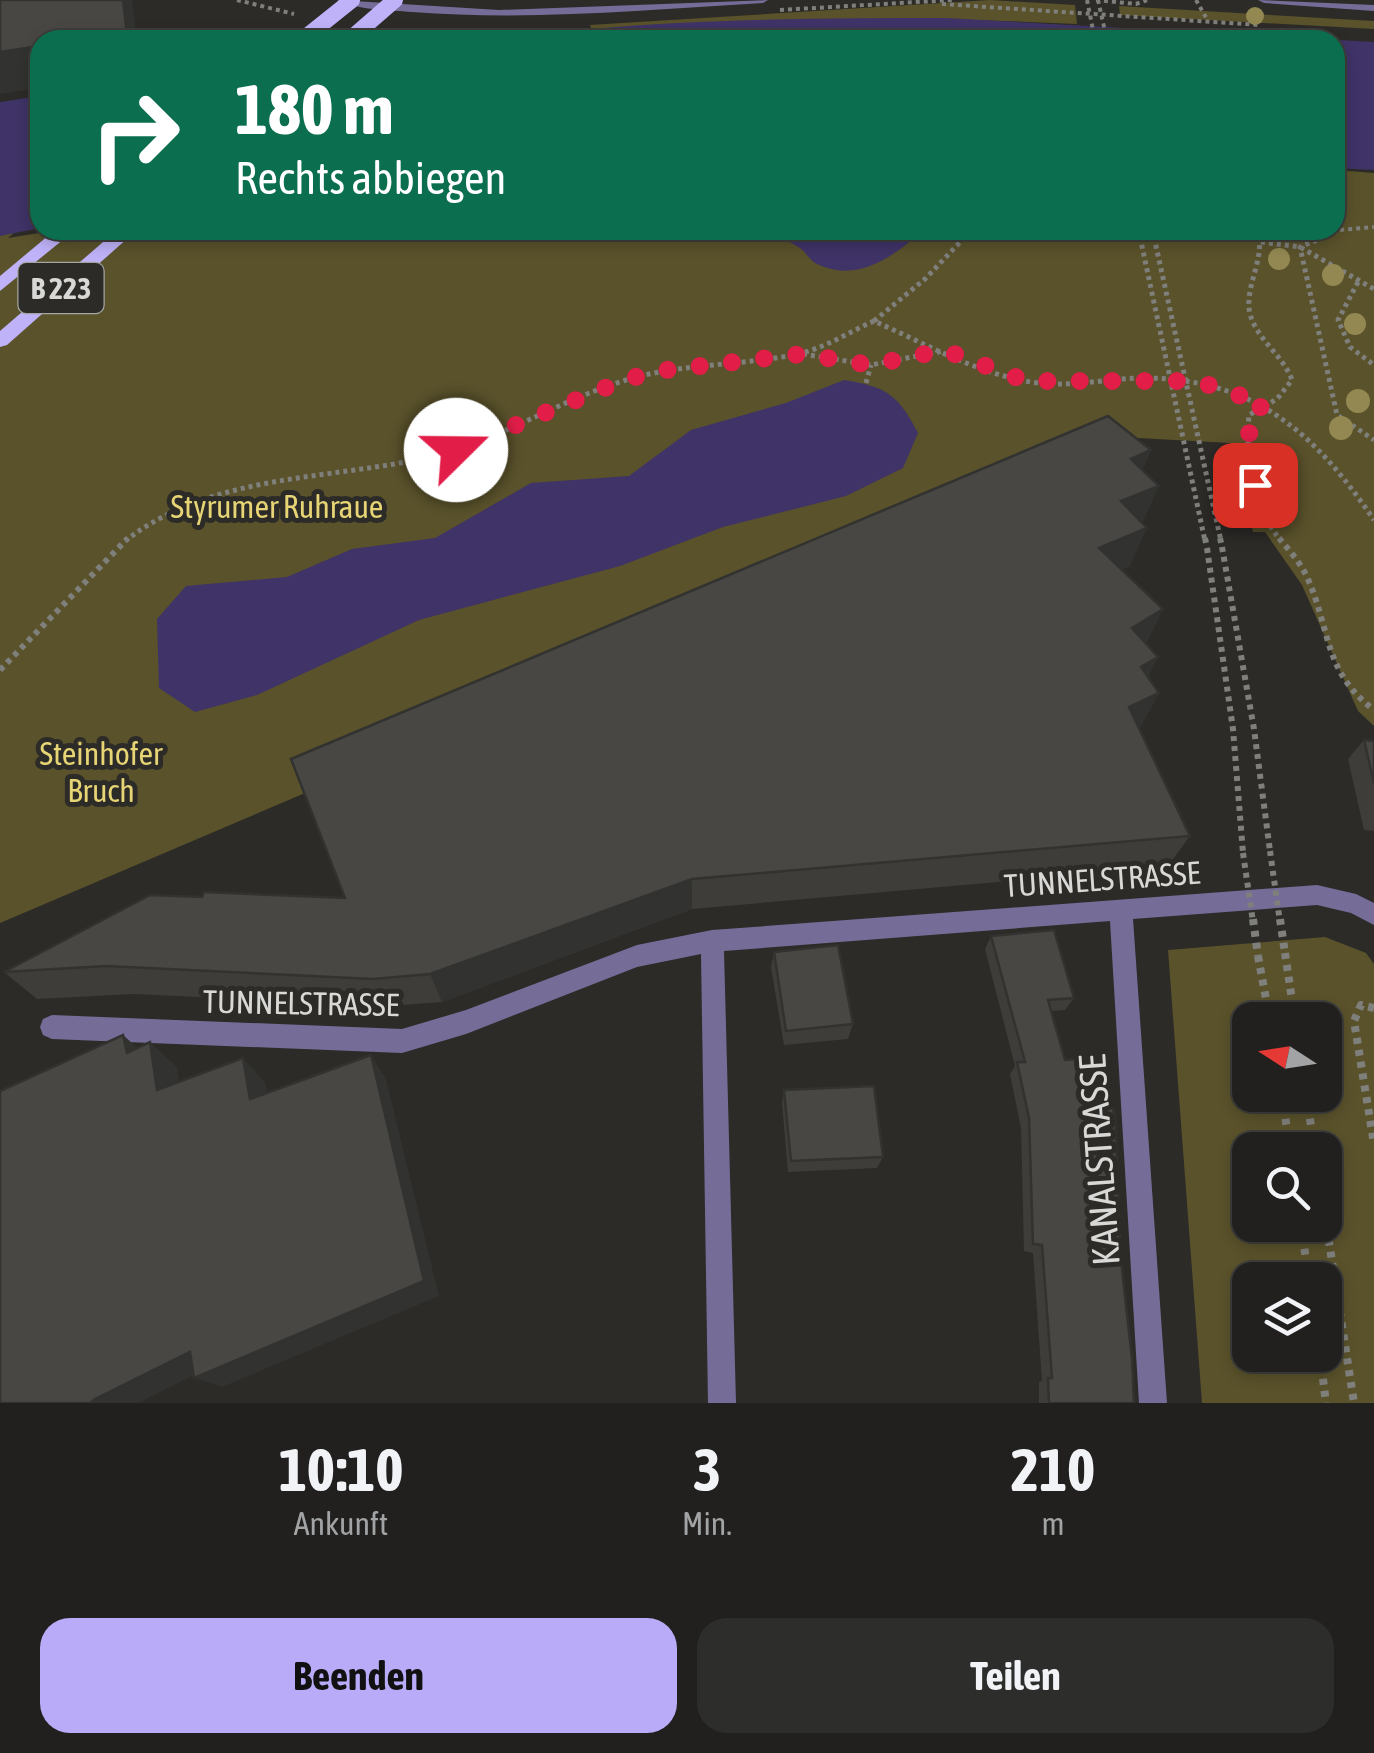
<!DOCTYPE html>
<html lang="de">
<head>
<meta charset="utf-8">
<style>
	:root { --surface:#21201e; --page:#2d2d2b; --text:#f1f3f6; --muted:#a2a3a4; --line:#3e3e3c; --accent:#b9abf7 }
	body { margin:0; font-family:"Asap Condensed",sans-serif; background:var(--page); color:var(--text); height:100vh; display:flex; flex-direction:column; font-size:38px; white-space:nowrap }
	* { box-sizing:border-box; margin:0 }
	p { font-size:32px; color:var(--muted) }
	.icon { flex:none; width:55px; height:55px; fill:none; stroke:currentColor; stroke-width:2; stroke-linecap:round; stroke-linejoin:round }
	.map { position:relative; height:1403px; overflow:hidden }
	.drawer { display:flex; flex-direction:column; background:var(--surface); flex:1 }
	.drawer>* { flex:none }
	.top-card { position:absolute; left:30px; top:30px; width:1315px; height:210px; border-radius:30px; box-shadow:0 5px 15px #0003,0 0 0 2px var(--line); background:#0b6e4f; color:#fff; overflow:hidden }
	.needle { width:65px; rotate:282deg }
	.buttons { position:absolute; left:1232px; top:1002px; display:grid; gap:20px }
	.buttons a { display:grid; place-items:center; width:110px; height:110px; border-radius:20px; background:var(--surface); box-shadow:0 5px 15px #0003,0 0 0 2px var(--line); font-size:50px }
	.pin { position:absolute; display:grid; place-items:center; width:85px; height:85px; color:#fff; margin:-42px; border-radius:20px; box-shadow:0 5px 15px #0006 }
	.me { position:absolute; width:110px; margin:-55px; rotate:68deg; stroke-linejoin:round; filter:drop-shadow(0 0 8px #0008) }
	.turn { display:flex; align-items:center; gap:35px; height:210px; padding:0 40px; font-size:45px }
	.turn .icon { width:130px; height:130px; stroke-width:2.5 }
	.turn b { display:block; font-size:70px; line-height:85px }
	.eta { display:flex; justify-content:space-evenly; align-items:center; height:170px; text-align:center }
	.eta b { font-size:60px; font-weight:700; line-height:70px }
	.button { display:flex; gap:20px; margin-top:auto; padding:20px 40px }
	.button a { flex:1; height:115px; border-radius:30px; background:var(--accent); color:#111; font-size:40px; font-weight:700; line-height:115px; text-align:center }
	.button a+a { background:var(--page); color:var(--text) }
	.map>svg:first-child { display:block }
	.green { fill:#5a522b; fill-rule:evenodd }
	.water { fill:#3f3367 }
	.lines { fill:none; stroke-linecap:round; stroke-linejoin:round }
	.path-far3 { stroke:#7f7f7c; stroke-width:4; stroke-dasharray:4 4; stroke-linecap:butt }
	.path-far2 { stroke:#7f7f7c; stroke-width:5; stroke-dasharray:4 4; stroke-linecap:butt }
	.path-far1 { stroke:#7f7f7c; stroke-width:6; stroke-dasharray:5 5; stroke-linecap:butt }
	.path { stroke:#7f7f7c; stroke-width:8; stroke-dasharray:6 6; stroke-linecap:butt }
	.service { fill:#756d98; fill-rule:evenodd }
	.pedestrian { fill:#756d98; fill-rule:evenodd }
	.minor { fill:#756d98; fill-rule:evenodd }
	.primary { fill:#bfb2f9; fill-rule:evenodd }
	.path-bridge-far3 { stroke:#7f7f7c; stroke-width:4; stroke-dasharray:4 4; stroke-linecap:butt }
	.path-bridge-far2 { stroke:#7f7f7c; stroke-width:5; stroke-dasharray:4 4; stroke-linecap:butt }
	.path-bridge-far1 { stroke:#7f7f7c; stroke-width:6; stroke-dasharray:5 5; stroke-linecap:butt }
	.path-bridge { stroke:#7f7f7c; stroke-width:8; stroke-dasharray:6 6; stroke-linecap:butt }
	.primary-bridge { stroke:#bfb2f9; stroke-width:16 }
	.tree { fill:#938852 }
	.wall { fill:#3e3d3a }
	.shaded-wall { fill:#323230 }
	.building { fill:#484744; stroke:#323230; stroke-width:2.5 }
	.route { stroke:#e11d48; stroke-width:18; stroke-dasharray:0 32.4 }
	.labels { text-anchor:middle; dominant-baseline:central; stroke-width:10; stroke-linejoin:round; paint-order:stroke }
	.shield { fill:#2c2b28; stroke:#a4a4a2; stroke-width:2.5 }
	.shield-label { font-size:30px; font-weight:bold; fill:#d8d8d6 }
	.park-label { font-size:32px; fill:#e7d475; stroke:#2c2b28 }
	.street-label { font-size:32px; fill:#d8d8d6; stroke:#2c2b28 }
	.near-street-label { font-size:38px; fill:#d8d8d6; stroke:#2c2b28 }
</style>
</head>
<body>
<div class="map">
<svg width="1374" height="1403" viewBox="0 0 1374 1403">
	<rect width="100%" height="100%" fill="#2c2b28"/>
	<!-- green -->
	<g class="green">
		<path d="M990 0 1075 5 1077 24C914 16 754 18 592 31L590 25Z"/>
		<polygon points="1119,6 1374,21 1374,29 1120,15"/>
		<polygon points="0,166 40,210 8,238 58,230 1335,230 1335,170 1374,173 1374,726 1358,711 1302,585 1265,532 1253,532 1230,443 1138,438 0,923"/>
		<path d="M1325 937 1366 953 1374 964V1403H1202L1168 950ZM1250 1020H1325V1095H1250ZM1250 1150H1325V1225H1250ZM1250 1280H1325V1355H1250Z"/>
	</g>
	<!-- water -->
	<g class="water">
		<path d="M947 18 1374 42V170L1335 168V40H493C643 19 795 18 947 18Z"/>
		<polygon points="40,96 40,228 0,236 0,102"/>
		<path d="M764 230H924C895 255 858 284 817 264 810 261 806 252 800 248 789 241 776 236 764 230Z"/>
		<path d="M844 380C888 387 898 395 918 433L903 468 846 496 723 527 620 566 419 620 257 695 195 712 159 688 157 619 186 586 287 577 352 549 435 538 531 483 629 476 691 430 786 403Z"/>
	</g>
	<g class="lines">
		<!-- path-far3 -->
		<g class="path-far3">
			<polyline points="237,0 294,14"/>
			<polyline points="1096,0 1136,4 1147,0"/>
			<polyline points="1196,0 1208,21"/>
			<polyline points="942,4 1259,25"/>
			<polyline points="780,10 952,0"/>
			<polyline points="1105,30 1121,31 1123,40"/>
			<polyline points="1257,230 1259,239"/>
			<polyline points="962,239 971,230"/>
			<polyline points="1318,239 1340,230 1374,227"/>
		</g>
		<!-- path-far2 -->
		<g class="path-far2">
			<path d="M1259 237C1263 263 1244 289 1250 314 1257 340 1283 355 1292 380L1277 399 1249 415C1245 458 1253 507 1281 541"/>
			<polyline points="1324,237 1300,247 1337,415 1374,440"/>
			<polyline points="1261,242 1300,247 1374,289"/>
			<polyline points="1358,282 1338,320 1350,347 1374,365"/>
			<polyline points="874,321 925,279 965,237"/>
			<polyline points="803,354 871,365 943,351"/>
			<polyline points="866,383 871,365"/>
			<path d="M125 541C210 475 321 480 421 459 494 444 556 401 626 380 682 363 741 366 798 354 825 348 849 332 874 321 926 344 981 376 1038 383 1074 387 1110 378 1145 378 1255 379 1315 433 1374 520"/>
		</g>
		<!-- path-far1 -->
		<g class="path-far1">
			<path d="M1279 538C1289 550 1300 562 1307 577 1331 630 1323 671 1374 710"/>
			<polyline points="1222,547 1254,729 1270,851"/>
			<polyline points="1207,548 1233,729 1243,853"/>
			<polyline points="0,670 128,538"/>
		</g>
		<!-- path -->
		<g class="path">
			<polyline points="1285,953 1295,1020"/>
			<polyline points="1258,956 1270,1020"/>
			<polyline points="1374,1008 1361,1005 1354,1021 1374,1144"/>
			<polyline points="1282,1095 1290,1150"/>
			<polyline points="1306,1095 1315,1150"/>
			<polyline points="1325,1216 1354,1403"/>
			<polyline points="1301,1225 1309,1280"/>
			<polyline points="1320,1355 1326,1403"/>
		</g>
		<!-- service -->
		<path class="service" d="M337 0 499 10 768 0 763 3C646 10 529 21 412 12 389 10 357 10 337 0Z"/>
		<!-- pedestrian -->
		<polygon class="pedestrian" points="1258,0 1374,5 1374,11 1264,3"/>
		<!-- minor -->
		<polygon class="minor" points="1317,885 1356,894 1374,903 1374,925 1351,913 1317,905 1133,919 1167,1403 1139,1403 1110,921 724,951 736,1403 708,1403 701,954 637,967 466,1034 402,1053 52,1039 43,1035 40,1027 43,1019 52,1015 402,1029 466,1010 637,945 712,930"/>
		<!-- primary -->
		<g class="primary">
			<polygon points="55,230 75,230 0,291 0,276"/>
			<polygon points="117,230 137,230 7,345 0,347 0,331"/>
		</g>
		<!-- path-bridge-far3 -->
		<g class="path-bridge-far3">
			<polyline points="1087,0 1095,40"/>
			<polyline points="1098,0 1107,40"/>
			<polyline points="1139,230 1141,239"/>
			<polyline points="1152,230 1154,239"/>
		</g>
		<!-- path-bridge-far2 -->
		<g class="path-bridge-far2">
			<polyline points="1140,237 1205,541"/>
			<polyline points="1154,237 1221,541"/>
		</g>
		<!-- path-bridge-far1 -->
		<g class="path-bridge-far1">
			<polyline points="1205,538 1207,548"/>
			<polyline points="1220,538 1222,547"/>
			<polyline points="1270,851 1280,922"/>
			<polyline points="1243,853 1253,922"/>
		</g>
		<!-- path-bridge -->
		<g class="path-bridge">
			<polyline points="1253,919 1258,956"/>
			<polyline points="1280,919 1285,953"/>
		</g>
		<!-- primary-bridge -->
		<g class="primary-bridge">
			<polyline points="302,40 352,0"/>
			<polyline points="349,40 395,0"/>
		</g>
	</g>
	<!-- trees -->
	<g class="tree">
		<circle cx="1255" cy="16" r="9"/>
		<circle cx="1279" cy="259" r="11"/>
		<circle cx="1333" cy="275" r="11"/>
		<circle cx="1355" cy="324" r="11"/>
		<circle cx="1358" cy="401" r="12"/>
		<circle cx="1341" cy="428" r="12"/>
	</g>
	<!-- wall -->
	<g class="wall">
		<polygon points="1151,450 1142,470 1142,523 1130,566 1121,569 1163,609 1146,643 1158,657 1148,676 1159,693 1139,728 1190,836 1167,867 692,909 442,1002 389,1006 134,994 37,999 4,972 202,897 345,898"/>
		<polygon points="1364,740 1374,741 1374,831 1364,830 1348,759"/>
		<polygon points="991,936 1074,998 1065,1010 1051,1011 1121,1260 1134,1403 1039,1403 1039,1382 1042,1381 1033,1253 1024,1251 1021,1128 1010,1074 1015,1066 985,949"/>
		<polygon points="774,952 853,1024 848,1039 784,1045 771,967"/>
		<polygon points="784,1090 883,1157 877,1168 788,1172 782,1103"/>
	</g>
	<!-- shaded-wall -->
	<g class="shaded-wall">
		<polygon points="123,0 132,0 137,40 83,40"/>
		<polygon points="40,46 40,88 0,94 0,52"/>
		<polygon points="1151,450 1134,488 1131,459"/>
		<polygon points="1159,486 1142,524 1121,501"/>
		<polygon points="1147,528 1130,566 1084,586 1099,548"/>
		<polygon points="1163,609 1145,645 1132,628"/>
		<polygon points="1158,657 1139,693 1141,667"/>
		<polygon points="1159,693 1140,728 1110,742 1129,707"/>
		<polygon points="692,879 692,909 442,1002 430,974"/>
		<polygon points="123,1035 151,1060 127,1053"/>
		<polygon points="150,1042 177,1067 184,1113 157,1090"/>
		<polygon points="371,1055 386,1079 439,1296 222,1387 194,1378"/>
		<polygon points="243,1058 265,1082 272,1122 250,1099"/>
		<polygon points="190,1352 218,1363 138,1403 90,1403 95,1399"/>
	</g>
	<!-- building -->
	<g class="building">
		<polygon points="0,0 123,0 127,34 83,40 40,40 40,46 0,52"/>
		<polygon points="1108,416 1151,450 1131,459 1159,486 1121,501 1147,528 1099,548 1163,609 1132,628 1158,657 1141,667 1159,693 1129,707 1190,836 692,879 430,974 373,979 106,966 4,972 150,895 202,897 204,892 345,898 291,759"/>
		<polygon points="1364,740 1374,741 1374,783"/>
		<polygon points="1054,930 1074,998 1048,1000 1065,1060 1100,1057 1115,1117 1121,1260 1132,1359 1134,1403 1049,1403 1048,1378 1052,1378 1042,1245 1033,1244 1029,1118 1017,1062 1025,1062 991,936"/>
		<polygon points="838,945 853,1024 786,1031 774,952"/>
		<polygon points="123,1035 127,1053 150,1042 157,1090 243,1058 250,1099 371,1055 424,1281 194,1378 190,1352 95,1399 90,1403 0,1403 0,1091"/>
		<polygon points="874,1086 883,1157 791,1161 784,1090"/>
	</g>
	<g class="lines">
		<!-- route -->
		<polyline class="route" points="456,450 624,380 658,371 802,354 871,365 944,350 1026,381 1197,381 1265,404 1249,415 1248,422 1255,485"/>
	</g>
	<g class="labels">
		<!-- shield labels -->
		<rect class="shield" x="18.5" y="263" width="85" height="50" rx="8"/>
		<g class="shield-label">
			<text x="61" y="288">B 223</text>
		</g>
		<!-- park labels -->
		<g class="park-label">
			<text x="277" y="506">Styrumer Ruhraue</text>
			<text x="101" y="753">Steinhofer<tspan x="101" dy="37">Bruch</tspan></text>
		</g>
		<!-- street labels -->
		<g class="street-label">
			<text transform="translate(1102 879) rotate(-4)">TUNNELSTRASSE</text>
			<text transform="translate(301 1003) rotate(1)">TUNNELSTRASSE</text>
		</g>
		<!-- near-street labels -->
		<g class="near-street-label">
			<text transform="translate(1099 1160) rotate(-94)">KANALSTRASSE</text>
		</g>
	</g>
</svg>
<div class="buttons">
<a><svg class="needle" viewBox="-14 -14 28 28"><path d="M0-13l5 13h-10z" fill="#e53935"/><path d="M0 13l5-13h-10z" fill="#a2a3a4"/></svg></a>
<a><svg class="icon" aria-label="search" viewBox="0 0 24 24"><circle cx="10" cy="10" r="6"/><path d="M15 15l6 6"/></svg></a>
<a><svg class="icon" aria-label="layers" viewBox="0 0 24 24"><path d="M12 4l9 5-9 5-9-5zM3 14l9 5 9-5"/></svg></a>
</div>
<div class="pin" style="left:1255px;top:485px;background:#d93025"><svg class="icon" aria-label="arrive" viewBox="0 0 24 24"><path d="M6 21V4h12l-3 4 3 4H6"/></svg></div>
<svg class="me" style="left:456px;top:450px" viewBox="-20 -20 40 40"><circle r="19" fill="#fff"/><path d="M0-13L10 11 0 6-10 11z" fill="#e11d48"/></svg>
<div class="top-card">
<div class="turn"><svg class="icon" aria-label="right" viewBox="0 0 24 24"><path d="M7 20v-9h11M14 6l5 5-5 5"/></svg><div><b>180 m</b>Rechts abbiegen</div></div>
</div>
</div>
<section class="drawer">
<div class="eta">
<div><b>10:10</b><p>Ankunft</p></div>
<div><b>3</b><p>Min.</p></div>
<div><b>210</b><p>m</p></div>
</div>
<div class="button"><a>Beenden</a><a>Teilen</a></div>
</section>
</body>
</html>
